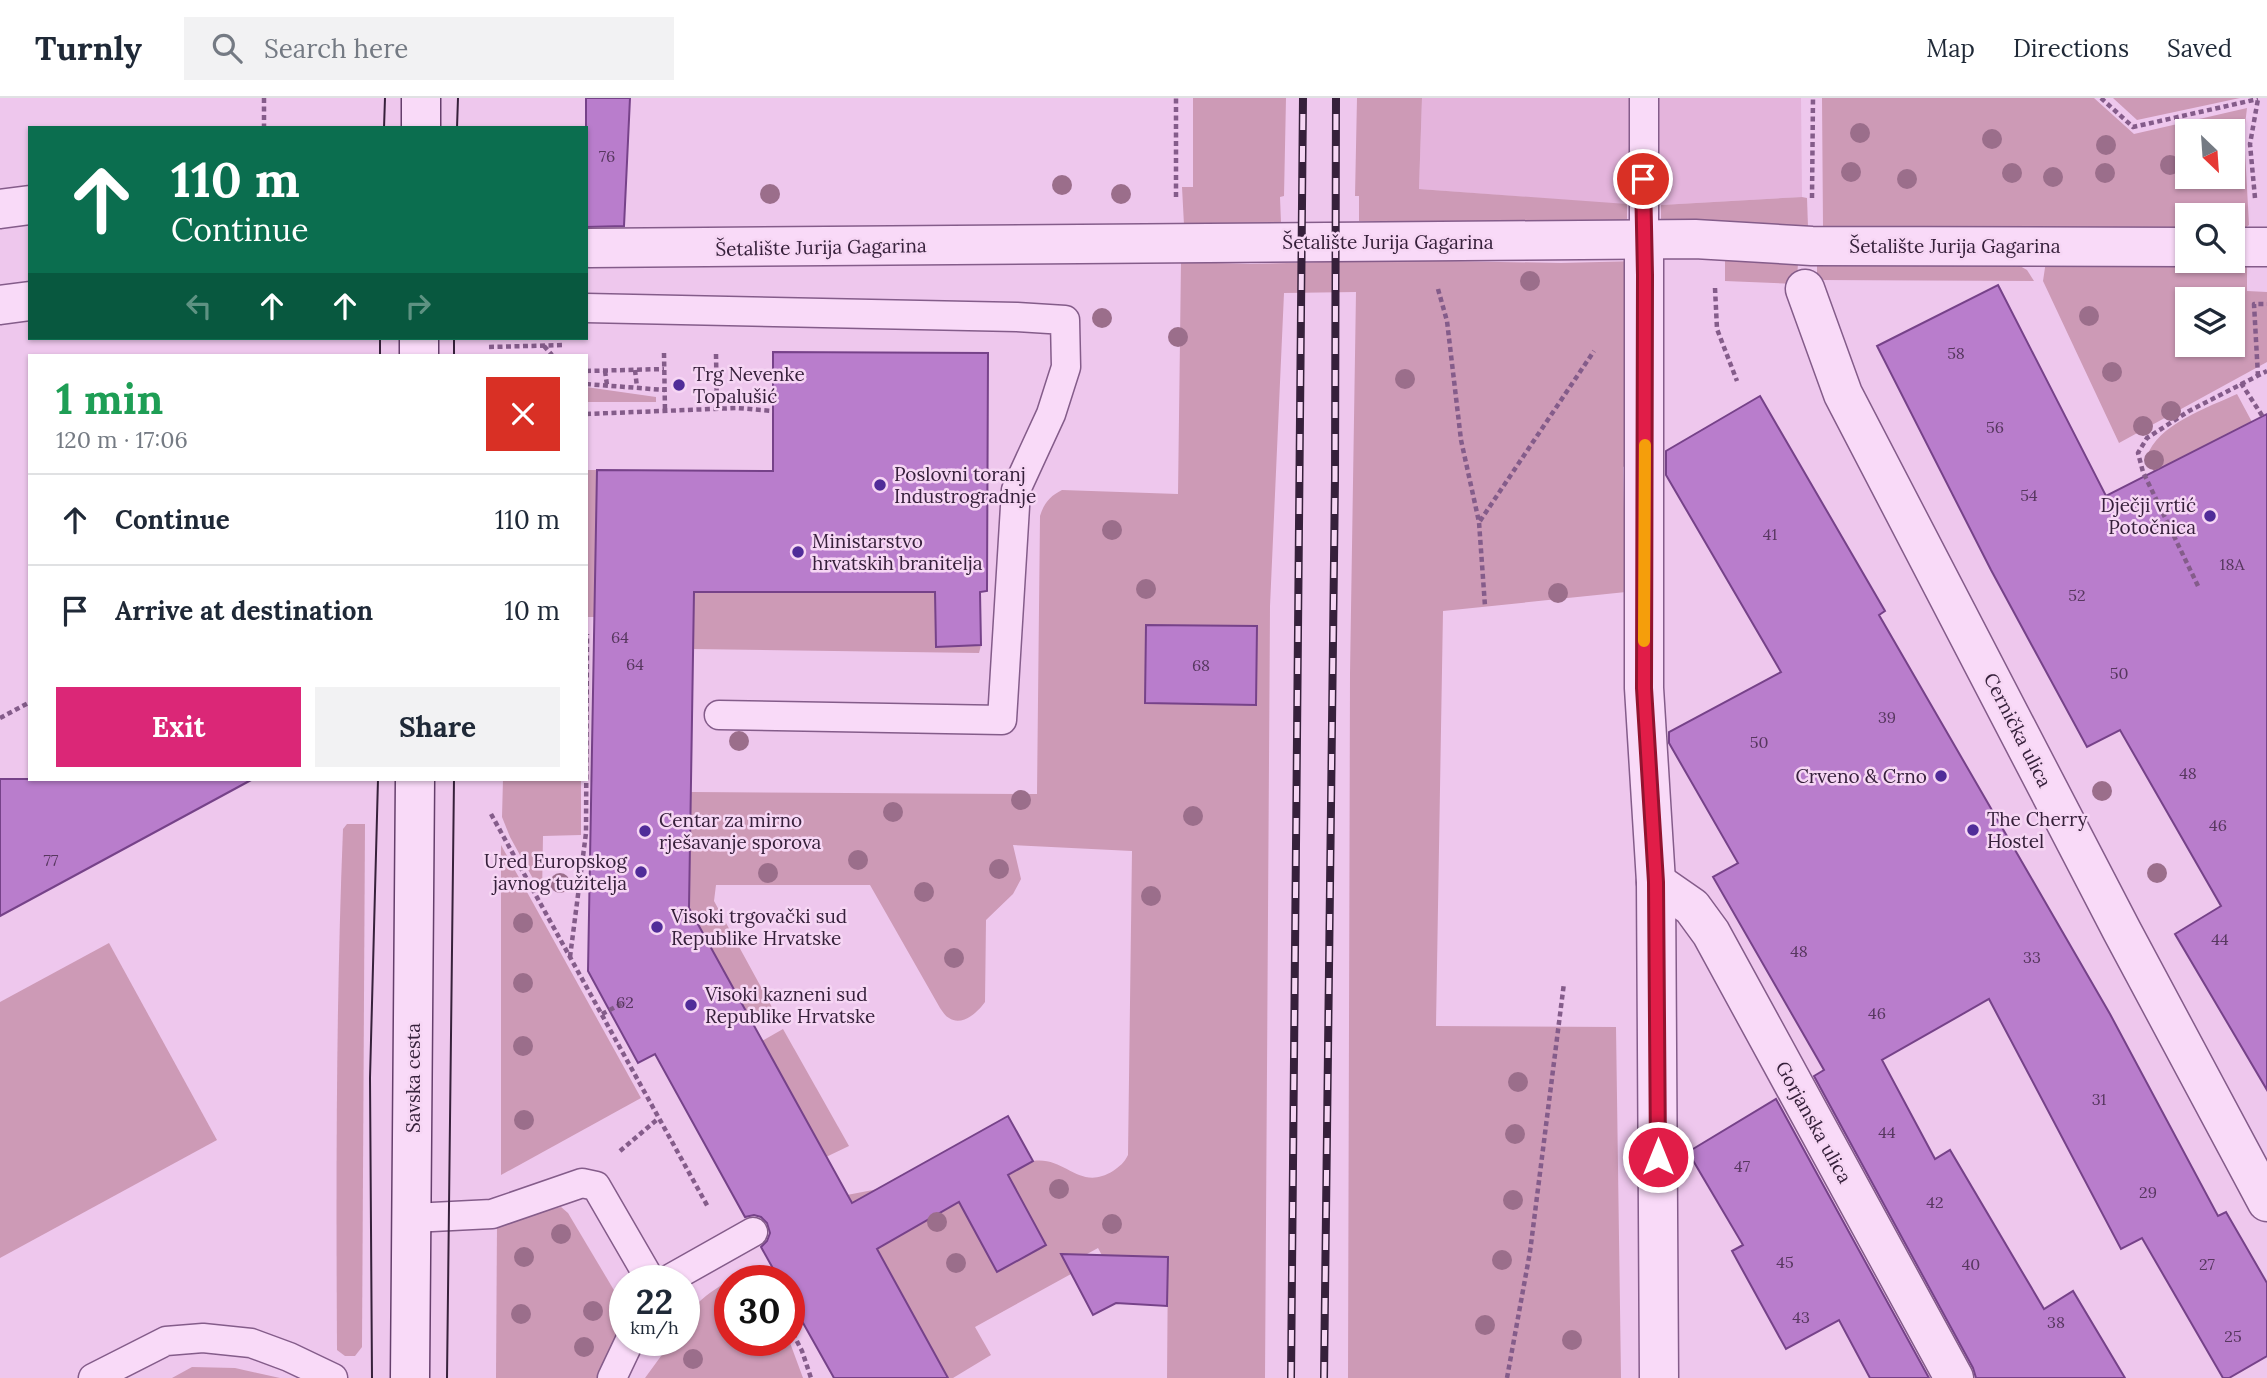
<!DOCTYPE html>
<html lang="en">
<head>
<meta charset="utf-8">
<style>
	:root { --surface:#fff; --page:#f2f2f3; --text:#1f2937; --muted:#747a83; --line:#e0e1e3; --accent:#db2777 }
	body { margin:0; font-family:Lora,serif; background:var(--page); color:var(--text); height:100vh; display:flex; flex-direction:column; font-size:26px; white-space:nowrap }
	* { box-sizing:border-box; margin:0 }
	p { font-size:23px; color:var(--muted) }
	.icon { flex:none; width:38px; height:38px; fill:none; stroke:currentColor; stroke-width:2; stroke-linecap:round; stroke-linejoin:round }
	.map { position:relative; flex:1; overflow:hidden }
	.sheet { position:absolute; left:28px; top:256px; width:560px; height:427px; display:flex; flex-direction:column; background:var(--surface); border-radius:0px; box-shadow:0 2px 5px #0004 }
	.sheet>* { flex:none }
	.banner { position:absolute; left:28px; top:28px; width:560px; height:214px; border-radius:0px; box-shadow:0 2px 5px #0004; background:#0b6e4f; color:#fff; overflow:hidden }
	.needle { width:46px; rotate:155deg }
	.fabs { position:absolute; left:2175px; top:21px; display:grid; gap:14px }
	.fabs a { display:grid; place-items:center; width:70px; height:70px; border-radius:0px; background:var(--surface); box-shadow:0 2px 5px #0004; font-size:35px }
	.speed { position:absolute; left:609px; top:1167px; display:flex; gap:14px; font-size:35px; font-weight:700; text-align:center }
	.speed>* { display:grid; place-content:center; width:91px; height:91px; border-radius:50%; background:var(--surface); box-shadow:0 2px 5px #0004; line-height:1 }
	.speed small { font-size:18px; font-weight:400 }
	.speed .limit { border:10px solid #d22; background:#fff; color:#111 }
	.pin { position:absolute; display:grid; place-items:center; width:60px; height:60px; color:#fff; margin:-30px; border:4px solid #fff; border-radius:50%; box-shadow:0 2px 7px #0007 }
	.me { position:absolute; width:77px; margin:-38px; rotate:0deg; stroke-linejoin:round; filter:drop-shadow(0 0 5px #0008) }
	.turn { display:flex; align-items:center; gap:24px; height:147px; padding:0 28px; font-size:32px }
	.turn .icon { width:91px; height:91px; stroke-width:2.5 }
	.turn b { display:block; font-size:49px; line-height:60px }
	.lanes { display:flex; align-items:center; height:66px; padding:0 28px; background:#0003; justify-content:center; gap:35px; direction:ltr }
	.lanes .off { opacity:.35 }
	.round { display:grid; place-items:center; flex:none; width:74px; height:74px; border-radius:0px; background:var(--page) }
	.overview { display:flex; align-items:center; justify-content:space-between; height:119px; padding:0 28px }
	h1 { font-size:42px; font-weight:700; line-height:52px; color:#1e9e55 }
	.button { display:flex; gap:14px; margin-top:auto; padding:14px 28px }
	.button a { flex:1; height:80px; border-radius:0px; background:var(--accent); color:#fff; font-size:28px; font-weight:700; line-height:80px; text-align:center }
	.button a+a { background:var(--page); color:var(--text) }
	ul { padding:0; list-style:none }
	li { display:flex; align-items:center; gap:21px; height:91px; padding:0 28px; border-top:2px solid var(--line) }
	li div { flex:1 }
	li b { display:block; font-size:26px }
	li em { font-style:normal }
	header { display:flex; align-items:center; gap:42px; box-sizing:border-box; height:98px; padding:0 35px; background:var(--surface); border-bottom:2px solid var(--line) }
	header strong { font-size:33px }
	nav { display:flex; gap:38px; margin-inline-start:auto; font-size:24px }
	.search { width:490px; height:63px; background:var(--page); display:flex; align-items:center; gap:18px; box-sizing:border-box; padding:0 24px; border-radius:0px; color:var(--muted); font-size:26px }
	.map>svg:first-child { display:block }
	.farmland { fill:#e4b4dc }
	.green { fill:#cd9ab6; fill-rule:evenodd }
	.building { fill:#b97dcc; stroke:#764289; stroke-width:2 }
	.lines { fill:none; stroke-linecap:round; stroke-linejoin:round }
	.lane-casing { stroke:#845c8a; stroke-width:31 }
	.street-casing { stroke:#845c8a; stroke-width:41 }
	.secondary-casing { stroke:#653f6c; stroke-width:41 }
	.path { stroke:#845c8a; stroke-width:4.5; stroke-dasharray:5 3.5; stroke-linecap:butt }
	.lane { stroke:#f9daf8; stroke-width:28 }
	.street { stroke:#f9daf8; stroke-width:38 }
	.secondary { stroke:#f9daf8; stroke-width:38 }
	.tram { stroke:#36203b; stroke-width:2 }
	.rail-casing { stroke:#36203b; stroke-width:8 }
	.rail { stroke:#f6d6f4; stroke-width:5; stroke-dasharray:16; stroke-linecap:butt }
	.tree { fill:#9b6e8b }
	.route-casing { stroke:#92132f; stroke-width:18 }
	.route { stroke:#e11d48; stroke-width:12 }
	.slow { stroke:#f59e0b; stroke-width:12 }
	.poi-dot { fill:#502c99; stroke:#f6d6f4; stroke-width:2.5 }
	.labels { text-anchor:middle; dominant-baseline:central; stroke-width:5; stroke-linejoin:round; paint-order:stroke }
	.number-label { font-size:16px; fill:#57375f }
	.street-label { font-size:19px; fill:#36203b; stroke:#f6d6f4 }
	.poi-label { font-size:19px; fill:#36203b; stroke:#f6d6f4; text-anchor:start }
</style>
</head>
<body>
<header>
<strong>Turnly</strong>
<div class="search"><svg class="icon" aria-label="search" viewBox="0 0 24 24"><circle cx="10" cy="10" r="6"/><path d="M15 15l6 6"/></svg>Search here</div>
<nav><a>Map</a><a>Directions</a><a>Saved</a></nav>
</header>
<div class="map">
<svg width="2267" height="1280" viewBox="0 0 2267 1280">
	<rect width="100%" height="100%" fill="#eec7ed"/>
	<!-- farmland -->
	<polygon class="farmland" points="1422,0 1801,0 1802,99 1643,108 1419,91"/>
	<!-- green -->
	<g class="green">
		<polygon points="1193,0 1286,0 1284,98 1280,99 1281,125 1184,127 1182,89 1193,89"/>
		<polygon points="1357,0 1422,0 1419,91 1627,106 1627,122 1624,127 1359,123 1359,98 1355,98"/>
		<path d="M1822 0H2094L2134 36 2247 10 2244 35 2249 127 2245 130H2233V117H2188L2187 130 1823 129ZM2188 33H2233V79H2188Z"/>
		<polygon points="2113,0 2240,0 2137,22"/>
		<polygon points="1802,99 1807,100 1808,129 1661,123 1661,107"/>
		<path d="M1393 162 1561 165 1638 163 1637 361 1623 369 1626 494 1443 513 1436 928 1616 929 1621 1280H1348L1350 576 1356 194 1284 195 1270 508 1265 1280H1167L1168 1159 1148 1158 1146 1196 1125 1200 1098 1150 1067 1167 1071 1176 975 1229 991 1257 953 1280H948L847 1097 878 1091 903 1136 1033 1063C1066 1058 1079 1094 1113 1073 1120 1068 1124 1065 1128 1057L1132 753 1013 747 1021 781 1013 796 986 822 985 904C978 914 962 929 949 920 945 918 943 914 940 910L870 787H716L714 803 773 911 750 921 689 810 691 694 1037 696 1040 418C1044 405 1050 398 1062 392L1178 396 1181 164 1250 166Z"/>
		<polygon points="1725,162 1798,163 1797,186 1725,183"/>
		<polygon points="1817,163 2011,163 2027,172 2034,183 1817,182"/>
		<path d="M2046 163H2247V193L2267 194V264L2119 345 2043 183ZM2188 201H2233V247H2188Z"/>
		<polygon points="586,289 656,299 656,304 586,304"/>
		<path d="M2237 296 2252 324 2188 450 2147 359C2156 327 2209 309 2237 296Z"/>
		<polygon points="586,372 597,372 595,519 586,519"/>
		<polygon points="696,373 935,494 936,549 981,547 979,555 693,551"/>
		<polygon points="503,681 581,681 581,737 543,738 542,797 510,739 502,719"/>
		<path d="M347 726H365L362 1249 355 1258H345L337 1252C336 1079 336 905 343 731Z"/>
		<polygon points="501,747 641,1000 501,1077"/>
		<polygon points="109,845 217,1042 0,1160 0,904"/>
		<polygon points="783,931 849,1048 826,1059 762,943"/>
		<polygon points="561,1109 568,1115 624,1209 625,1242 607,1280 496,1280 497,1125"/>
		<path d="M750 1171 757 1183H730V1242H789L803 1280H645L672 1243 684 1242C684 1238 683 1230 684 1225 691 1202 731 1181 750 1171Z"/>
		<polygon points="192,1269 235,1270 280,1280 172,1280"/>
	</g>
	<!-- building -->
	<g class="building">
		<polygon points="586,0 630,0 624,128 586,129"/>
		<polygon points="1998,187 2106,398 2267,316 2267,992 2175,836 2221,808 2120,632 2087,649 1991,472 1877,248"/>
		<polygon points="773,254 988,255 987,493 980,494 981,547 936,549 935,494 694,494 689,810 852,1105 1008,1018 1033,1063 1008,1077 1046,1147 997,1174 959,1104 877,1151 948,1280 834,1280 789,1200 789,1183 780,1183 761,1149 767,1143 770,1135 767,1125 761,1119 754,1117 745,1119 655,956 638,965 588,873 597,372 773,373"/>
		<polygon points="1760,298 1885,513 1879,517 2110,916 2218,1118 2226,1114 2267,1185 2267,1258 2229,1280 2223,1280 2142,1140 2121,1151 1989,901 1882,962 1935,1061 1950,1052 2044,1211 2073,1193 2125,1280 1976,1280 1973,1270 1814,978 1824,972 1713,779 1738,765 1669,645 1669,634 1781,574 1666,377 1666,353"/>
		<polygon points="1146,527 1257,528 1256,607 1145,605"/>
		<polygon points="0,681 253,681 0,818"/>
		<polygon points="1776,1001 1929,1280 1870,1280 1839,1222 1786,1251 1732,1153 1743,1147 1688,1054"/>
		<polygon points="1061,1156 1168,1159 1167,1208 1116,1205 1093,1217"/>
	</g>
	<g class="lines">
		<!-- lane casing -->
		<g class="lane-casing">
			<g id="lane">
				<polyline points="1644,142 1644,0"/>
				<polyline points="586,210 1017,219 1065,222 1066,269 1051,316 1016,392 1002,622 719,617"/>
				<polyline points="412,1120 492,1116 582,1085 596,1088 651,1183"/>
				<polyline points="666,1183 753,1134"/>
				<polyline points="93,1280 166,1243 203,1240 251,1245 289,1259 333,1280"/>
				<polyline points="612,1280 630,1242"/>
			</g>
		</g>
		<!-- street casing -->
		<g class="street-casing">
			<g id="street">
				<polyline points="0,111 30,107"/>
				<polyline points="1644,142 1644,590 1656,784 1659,1280"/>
				<polyline points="2233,149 2267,149"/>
				<polyline points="589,150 1695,141 1812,148 2188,149"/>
				<polyline points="1805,191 1843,296 2122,833 2267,1104"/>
				<polyline points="0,207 30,203"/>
				<polyline points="1656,784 1692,809 1711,835 1954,1280"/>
			</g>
		</g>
		<!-- secondary casing -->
		<g class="secondary-casing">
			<g id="secondary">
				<polyline points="421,30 421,0"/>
				<polyline points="419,257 419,240"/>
				<polyline points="410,1280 415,681"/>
			</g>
		</g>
		<!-- path -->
		<g class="path">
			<polyline points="264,0 264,30"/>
			<polyline points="2101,0 2133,29 2258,1"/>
			<polyline points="1176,99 1176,0"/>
			<polyline points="1812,100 1813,0"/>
			<polyline points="2255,100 2250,46 2258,1"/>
			<polyline points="1715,190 1717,231 1737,283"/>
			<polyline points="1438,191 1447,223 1461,342 1479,424 1485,508"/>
			<polyline points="544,248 552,257"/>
			<polyline points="489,249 565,247"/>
			<polyline points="664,255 665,313"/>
			<polyline points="716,256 717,311"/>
			<polyline points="635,272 637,289"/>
			<polyline points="586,273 664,271"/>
			<polyline points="605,273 607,287"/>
			<polyline points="2258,278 2254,206 2267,206"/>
			<polyline points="2241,285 2263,319"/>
			<polyline points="586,286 665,292"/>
			<polyline points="586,316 737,310 773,313"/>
			<polyline points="1480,423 1594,253"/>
			<polyline points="2198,488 2143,374 2138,355 2147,340 2189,313 2267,273"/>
			<polyline points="0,620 30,604"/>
			<polyline points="491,716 708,1109"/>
			<polyline points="570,859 586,735 587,536"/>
			<polyline points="602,916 625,904"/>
			<polyline points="620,1053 659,1020"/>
			<polyline points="789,1228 802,1253 811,1280"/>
			<polyline points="1507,1280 1530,1154 1564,885"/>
		</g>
		<!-- lane -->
		<use href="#lane" class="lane"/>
		<!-- street -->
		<use href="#street" class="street"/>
		<!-- secondary -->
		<use href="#secondary" class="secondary"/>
		<!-- tram -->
		<g class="tram">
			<polyline points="384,30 385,0"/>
			<polyline points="457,30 458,0"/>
			<polyline points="380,240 380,257"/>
			<polyline points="454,240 454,257"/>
			<polyline points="372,1280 370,980 378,681"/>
			<polyline points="447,1280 454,681"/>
		</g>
		<!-- rail casing -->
		<g class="rail-casing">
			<g id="rail">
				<polyline points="1291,1280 1303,0"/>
				<polyline points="1324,1280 1335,380 1336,0"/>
			</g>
		</g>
		<!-- rail -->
		<use href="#rail" class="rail"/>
	</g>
	<!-- trees -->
	<g class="tree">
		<circle cx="1860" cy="35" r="10"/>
		<circle cx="1992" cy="41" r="10"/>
		<circle cx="2106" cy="47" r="10"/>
		<circle cx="2170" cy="67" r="10"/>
		<circle cx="1851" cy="74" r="10"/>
		<circle cx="2012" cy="75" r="10"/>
		<circle cx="2105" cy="75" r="10"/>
		<circle cx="2053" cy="79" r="10"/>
		<circle cx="1907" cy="81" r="10"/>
		<circle cx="1062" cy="87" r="10"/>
		<circle cx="770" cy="96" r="10"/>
		<circle cx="1121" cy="96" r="10"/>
		<circle cx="1530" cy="183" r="10"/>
		<circle cx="2089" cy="218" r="10"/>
		<circle cx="1102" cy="220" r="10"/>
		<circle cx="1178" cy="239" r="10"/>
		<circle cx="2112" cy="274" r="10"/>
		<circle cx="1405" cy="281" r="10"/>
		<circle cx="2171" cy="313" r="10"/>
		<circle cx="2143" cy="328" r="10"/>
		<circle cx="2154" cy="362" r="10"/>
		<circle cx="1112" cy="432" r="10"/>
		<circle cx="1146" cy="491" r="10"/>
		<circle cx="1558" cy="495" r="10"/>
		<circle cx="739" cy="643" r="10"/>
		<circle cx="2102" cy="693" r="10"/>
		<circle cx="1021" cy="702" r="10"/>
		<circle cx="893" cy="714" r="10"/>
		<circle cx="1193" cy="718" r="10"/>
		<circle cx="858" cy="762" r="10"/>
		<circle cx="999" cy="771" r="10"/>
		<circle cx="768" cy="775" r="10"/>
		<circle cx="2157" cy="775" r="10"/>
		<circle cx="560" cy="785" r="10"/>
		<circle cx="924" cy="794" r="10"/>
		<circle cx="1151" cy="798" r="10"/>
		<circle cx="523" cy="825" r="10"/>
		<circle cx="954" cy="860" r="10"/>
		<circle cx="523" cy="885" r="10"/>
		<circle cx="523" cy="948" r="10"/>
		<circle cx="1518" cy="984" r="10"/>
		<circle cx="524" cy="1022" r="10"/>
		<circle cx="1515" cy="1036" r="10"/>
		<circle cx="1059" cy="1091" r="10"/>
		<circle cx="1513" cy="1102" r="10"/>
		<circle cx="937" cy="1124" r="10"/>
		<circle cx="1112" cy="1126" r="10"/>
		<circle cx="561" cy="1136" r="10"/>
		<circle cx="524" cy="1159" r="10"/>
		<circle cx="1502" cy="1162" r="10"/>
		<circle cx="956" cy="1165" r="10"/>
		<circle cx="593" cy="1213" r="10"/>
		<circle cx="521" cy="1216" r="10"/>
		<circle cx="1485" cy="1227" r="10"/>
		<circle cx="1572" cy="1242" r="10"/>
		<circle cx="584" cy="1249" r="10"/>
		<circle cx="693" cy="1261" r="10"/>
	</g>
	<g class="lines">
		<!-- route casing -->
		<g class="route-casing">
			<polyline id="route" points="1643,81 1645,177 1644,590 1656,784 1658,1059"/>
		</g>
		<!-- route -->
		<use href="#route" class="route"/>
		<!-- slow -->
		<polyline class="slow" points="1644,543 1645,347"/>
	</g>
	<!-- markers -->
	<g class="poi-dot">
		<circle cx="679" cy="287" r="7"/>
		<circle cx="880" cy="387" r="7"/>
		<circle cx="2210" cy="418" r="7"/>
		<circle cx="798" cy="454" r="7"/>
		<circle cx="1941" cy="678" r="7"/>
		<circle cx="1973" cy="732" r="7"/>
		<circle cx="645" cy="733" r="7"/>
		<circle cx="641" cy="774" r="7"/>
		<circle cx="657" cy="829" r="7"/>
		<circle cx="691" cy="907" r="7"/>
	</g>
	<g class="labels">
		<!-- number labels -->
		<g class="number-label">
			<text x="607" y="58">76</text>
			<text x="1956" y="255">58</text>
			<text x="1995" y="329">56</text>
			<text x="2029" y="397">54</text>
			<text x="1770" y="436">41</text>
			<text x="2232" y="466">18A</text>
			<text x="2077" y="497">52</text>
			<text x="620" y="539">64</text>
			<text x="635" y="566">64</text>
			<text x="1201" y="567">68</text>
			<text x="2119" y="575">50</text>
			<text x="1887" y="619">39</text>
			<text x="1759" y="644">50</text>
			<text x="2188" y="675">48</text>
			<text x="2218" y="727">46</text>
			<text x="51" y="762">77</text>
			<text x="2220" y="841">44</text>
			<text x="1799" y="853">48</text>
			<text x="2032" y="859">33</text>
			<text x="625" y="904">62</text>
			<text x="1877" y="915">46</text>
			<text x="2099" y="1001">31</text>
			<text x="1887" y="1034">44</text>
			<text x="1742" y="1068">47</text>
			<text x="2148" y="1094">29</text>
			<text x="1935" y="1104">42</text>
			<text x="1785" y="1164">45</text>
			<text x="1971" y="1166">40</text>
			<text x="2207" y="1166">27</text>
			<text x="1801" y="1219">43</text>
			<text x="2056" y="1224">38</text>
			<text x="2233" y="1238">25</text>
		</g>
		<!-- street labels -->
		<g class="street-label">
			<text x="1388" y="144">Šetalište Jurija Gagarina</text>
			<text x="1955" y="148">Šetalište Jurija Gagarina</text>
			<text transform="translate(821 149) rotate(-1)">Šetalište Jurija Gagarina</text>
			<text transform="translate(2018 632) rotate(63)">Cernička ulica</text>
			<text transform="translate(413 980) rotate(-90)">Savska cesta</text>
			<text transform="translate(1814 1024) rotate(61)">Gorjanska ulica</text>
		</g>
		<!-- poi labels -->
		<g class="poi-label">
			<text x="693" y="276">Trg Nevenke<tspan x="693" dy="22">Topalušić</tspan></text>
			<text x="894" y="376">Poslovni toranj<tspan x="894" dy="22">Industrogradnje</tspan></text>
			<text x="2196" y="407" text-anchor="end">Dječji vrtić<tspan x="2196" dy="22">Potočnica</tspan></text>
			<text x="812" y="443">Ministarstvo<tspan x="812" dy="22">hrvatskih branitelja</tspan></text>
			<text x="1927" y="678" text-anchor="end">Crveno &amp; Crno</text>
			<text x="1987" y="721">The Cherry<tspan x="1987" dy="22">Hostel</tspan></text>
			<text x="659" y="722">Centar za mirno<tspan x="659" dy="22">rješavanje sporova</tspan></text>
			<text x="627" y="763" text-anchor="end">Ured Europskog<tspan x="627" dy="22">javnog tužitelja</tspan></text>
			<text x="671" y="818">Visoki trgovački sud<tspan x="671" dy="22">Republike Hrvatske</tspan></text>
			<text x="705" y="896">Visoki kazneni sud<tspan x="705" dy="22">Republike Hrvatske</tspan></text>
		</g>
	</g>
</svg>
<div class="fabs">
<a><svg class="needle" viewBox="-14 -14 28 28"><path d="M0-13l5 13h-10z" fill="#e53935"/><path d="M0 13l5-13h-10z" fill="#747a83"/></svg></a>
<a><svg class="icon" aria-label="search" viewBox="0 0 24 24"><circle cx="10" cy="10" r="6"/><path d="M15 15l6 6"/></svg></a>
<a><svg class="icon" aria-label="layers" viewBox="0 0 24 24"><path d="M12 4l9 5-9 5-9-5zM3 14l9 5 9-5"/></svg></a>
</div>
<div class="speed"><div>22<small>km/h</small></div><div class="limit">30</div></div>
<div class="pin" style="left:1643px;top:81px;background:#d93025"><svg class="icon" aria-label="arrive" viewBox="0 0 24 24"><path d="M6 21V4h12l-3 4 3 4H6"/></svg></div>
<svg class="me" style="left:1658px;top:1059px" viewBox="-20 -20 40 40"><circle r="17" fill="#e11d48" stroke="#fff" stroke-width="3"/><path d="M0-11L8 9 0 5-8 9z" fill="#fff"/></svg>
<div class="banner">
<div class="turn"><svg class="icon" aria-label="ahead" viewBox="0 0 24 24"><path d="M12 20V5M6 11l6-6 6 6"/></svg><div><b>110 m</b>Continue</div></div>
<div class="lanes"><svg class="icon off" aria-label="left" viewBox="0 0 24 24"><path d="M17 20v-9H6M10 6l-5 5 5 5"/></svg><svg class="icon" aria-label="ahead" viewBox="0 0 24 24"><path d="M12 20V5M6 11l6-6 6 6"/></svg><svg class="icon" aria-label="ahead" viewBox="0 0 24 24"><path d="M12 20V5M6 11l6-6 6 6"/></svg><svg class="icon off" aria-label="right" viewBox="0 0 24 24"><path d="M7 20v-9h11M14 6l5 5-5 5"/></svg></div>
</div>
<section class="sheet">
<div class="overview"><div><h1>1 min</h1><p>120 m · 17:06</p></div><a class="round" style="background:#d93025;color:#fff"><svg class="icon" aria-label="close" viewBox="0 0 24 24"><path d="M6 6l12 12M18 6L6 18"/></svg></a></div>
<ul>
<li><svg class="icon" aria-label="ahead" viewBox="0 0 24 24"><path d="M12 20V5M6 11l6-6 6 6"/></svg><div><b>Continue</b></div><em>110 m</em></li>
<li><svg class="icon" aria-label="arrive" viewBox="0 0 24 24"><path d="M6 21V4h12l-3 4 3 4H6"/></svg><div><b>Arrive at destination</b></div><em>10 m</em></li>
</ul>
<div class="button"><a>Exit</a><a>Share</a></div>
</section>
</div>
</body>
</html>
